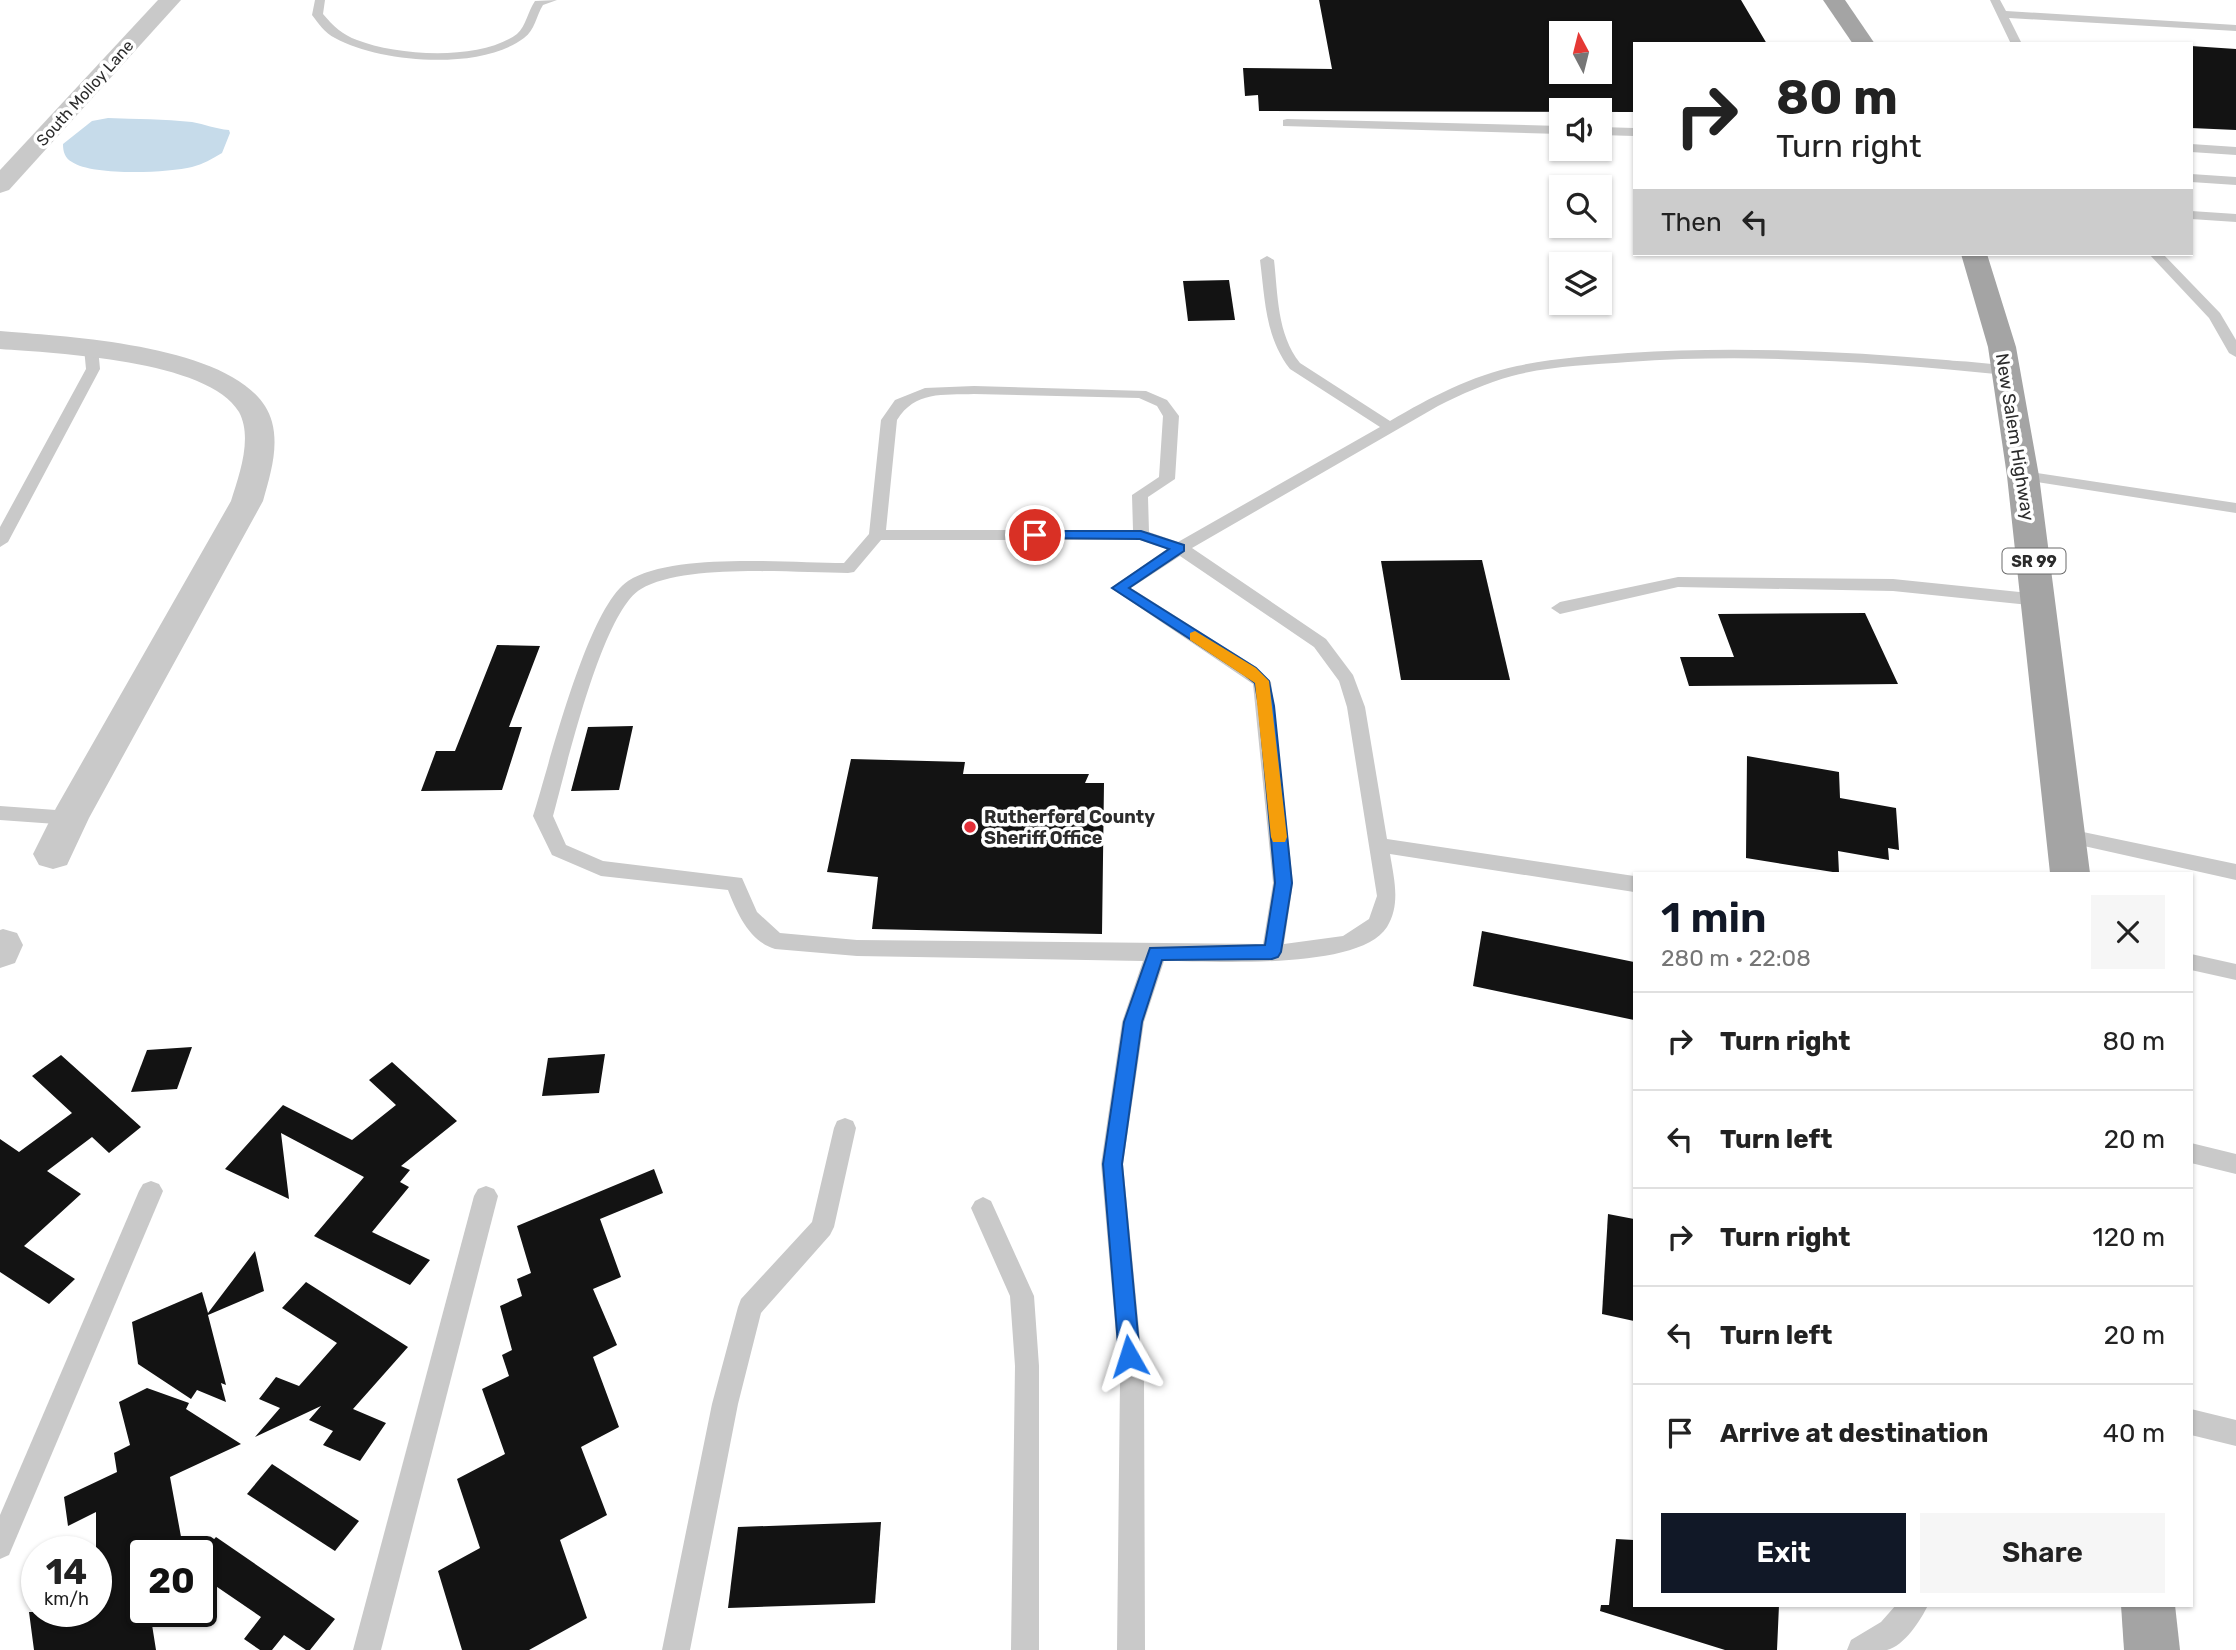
<!DOCTYPE html>
<html lang="en">
<head>
<meta charset="utf-8">
<style>
	:root { --surface:#fff; --page:#f6f6f6; --text:#222; --muted:#767676; --line:#e0e0e0; --accent:#111827 }
	body { margin:0; font-family:Rubik,sans-serif; background:var(--page); color:var(--text); height:100vh; display:flex; flex-direction:column; font-size:26px; white-space:nowrap }
	* { box-sizing:border-box; margin:0 }
	p { font-size:23px; color:var(--muted) }
	.icon { flex:none; width:38px; height:38px; fill:none; stroke:currentColor; stroke-width:2; stroke-linecap:round; stroke-linejoin:round }
	.map { position:relative; flex:1; overflow:hidden }
	.panel { position:absolute; left:1633px; top:872px; width:560px; height:735px; display:flex; flex-direction:column; background:var(--surface); border-radius:0px; box-shadow:0 2px 5px #0004 }
	.panel>* { flex:none }
	.hud { position:absolute; left:1633px; top:42px; width:560px; height:214px; border-radius:0px; box-shadow:0 2px 5px #0004; background:#fff; color:var(--text); overflow:hidden }
	.needle { width:46px; rotate:353deg }
	.fabs { position:absolute; left:1549px; top:21px; display:grid; gap:14px }
	.fabs a { display:grid; place-items:center; width:63px; height:63px; border-radius:0px; background:var(--surface); box-shadow:0 2px 5px #0004; font-size:35px }
	.speed { position:absolute; left:21px; top:1536px; display:flex; gap:14px; font-size:35px; font-weight:700; text-align:center }
	.speed>* { display:grid; place-content:center; width:91px; height:91px; border-radius:50%; background:var(--surface); box-shadow:0 2px 5px #0004; line-height:1 }
	.speed small { font-size:18px; font-weight:400 }
	.speed .limit { border:4px solid #111; border-radius:10px; background:#fff; color:#111 }
	.pin { position:absolute; display:grid; place-items:center; width:60px; height:60px; color:#fff; margin:-30px; border:4px solid #fff; border-radius:50%; box-shadow:0 2px 7px #0007 }
	.me { position:absolute; width:77px; margin:-38px; rotate:354deg; stroke-linejoin:round; filter:drop-shadow(0 0 5px #0008) }
	.turn { display:flex; align-items:center; gap:24px; height:147px; padding:0 28px; font-size:32px }
	.turn .icon { width:91px; height:91px; stroke-width:2.5 }
	.turn b { display:block; font-size:49px; line-height:60px }
	.then { display:flex; align-items:center; height:66px; padding:0 28px; background:#0003; gap:14px; font-size:26px }
	.round { display:grid; place-items:center; flex:none; width:74px; height:74px; border-radius:0px; background:var(--page) }
	.overview { display:flex; align-items:center; justify-content:space-between; height:119px; padding:0 28px }
	h1 { font-size:42px; font-weight:600; line-height:52px; color:var(--accent) }
	.primary-button { display:flex; gap:14px; margin-top:auto; padding:14px 28px }
	.primary-button a { flex:1; height:80px; border-radius:0px; background:var(--accent); color:#fff; font-size:28px; font-weight:600; line-height:80px; text-align:center }
	.primary-button a+a { background:var(--page); color:var(--text) }
	ul { padding:0; list-style:none }
	li { display:flex; align-items:center; gap:21px; height:98px; padding:0 28px; border-top:2px solid var(--line) }
	li div { flex:1 }
	li b { display:block; font-size:26px }
	li em { font-style:normal }
	.map>svg:first-child { display:block }
	.water { fill:#c6dbea }
	.building { fill:#131313; fill-rule:evenodd }
	.lines { fill:none; stroke-linecap:round; stroke-linejoin:round }
	.lane { fill:#c9c9c9; fill-rule:evenodd }
	.street { fill:#c9c9c9; fill-rule:evenodd }
	.primary { fill:#a4a4a4; fill-rule:evenodd }
	.route { fill:#1a73e8; stroke:#114b97; stroke-width:2 }
	.slow { fill:#f59e0b }
	.poi-dot { fill:#e32f38; stroke:#fff; stroke-width:2.5 }
	.labels { text-anchor:middle; dominant-baseline:central; stroke-width:7; stroke-linejoin:round; paint-order:stroke }
	.far-street-label { font-size:16px; fill:#2c2c2c; stroke:#fff }
	.shield { fill:#fff; stroke:#6b6b6b; stroke-width:2 }
	.shield-label { font-size:16px; font-weight:bold; fill:#2c2c2c }
	.street-label { font-size:18px; fill:#2c2c2c; stroke:#fff }
	.poi-label { font-size:18px; font-weight:bold; fill:#2c2c2c; stroke:#fff; text-anchor:start }
</style>
</head>
<body>
<div class="map">
<svg width="2236" height="1650" viewBox="0 0 2236 1650">
	<rect width="100%" height="100%" fill="#fff"/>
	<!-- water -->
	<path class="water" d="M108 118C136 119 164 119 192 122 205 124 215 129 229 130L230 133 222 153C212 159 203 164 192 167 168 173 92 176 72 162 65 158 63 152 63 144L92 121Z"/>
	<!-- building -->
	<g class="building">
		<path d="M1319 0H1741L1767 44H1634V112L1259 111 1258 95 1245 96 1243 68 1332 69ZM1561 33H1600V72H1561Z"/>
		<polygon points="2191,46 2236,49 2236,130 2191,128"/>
		<polygon points="1229,280 1235,320 1188,321 1183,281"/>
		<polygon points="1482,560 1510,680 1401,680 1381,561"/>
		<polygon points="1865,613 1898,684 1689,686 1680,657 1734,657 1718,614"/>
		<polygon points="497,645 540,646 509,727 522,727 502,790 421,791 436,751 455,751"/>
		<polygon points="633,726 619,790 571,791 588,727"/>
		<polygon points="1747,756 1839,772 1840,798 1896,808 1899,850 1888,848 1889,860 1838,851 1839,873 1746,858"/>
		<polygon points="851,759 965,762 963,774 1089,774 1085,783 1104,783 1102,934 872,929 878,877 827,872"/>
		<polygon points="1482,931 1634,962 1634,1020 1473,986"/>
		<polygon points="192,1047 177,1089 131,1092 147,1050"/>
		<polygon points="605,1054 599,1093 542,1096 548,1058"/>
		<polygon points="61,1055 141,1127 109,1153 92,1137 47,1171 81,1194 24,1246 75,1279 49,1304 0,1272 0,1139 19,1152 72,1113 32,1076"/>
		<polygon points="392,1062 457,1121 401,1166 410,1170 400,1182 409,1187 372,1232 430,1260 410,1285 314,1236 364,1177 281,1133 289,1199 225,1169 283,1105 352,1140 396,1105 369,1080"/>
		<polygon points="654,1169 663,1193 600,1219 621,1277 593,1289 617,1345 593,1357 619,1427 581,1447 607,1515 560,1540 587,1618 529,1650 462,1650 438,1571 480,1548 457,1479 505,1454 482,1389 509,1376 502,1355 512,1350 500,1306 522,1296 517,1279 531,1273 517,1226"/>
		<polygon points="1608,1214 1634,1219 1634,1321 1602,1314"/>
		<polygon points="255,1251 264,1291 208,1315 226,1385 221,1383 226,1402 197,1390 191,1399 138,1364 132,1322 202,1292 208,1313"/>
		<polygon points="306,1282 408,1347 353,1409 386,1423 360,1461 323,1445 333,1431 309,1420 321,1406 255,1437 280,1408 259,1399 276,1377 299,1386 337,1343 282,1308"/>
		<polygon points="147,1388 189,1403 186,1409 241,1444 170,1477 182,1542 162,1552 142,1552 142,1612 150,1612 156,1650 34,1650 29,1612 96,1612 96,1512 68,1526 64,1497 117,1472 114,1453 130,1445 119,1402"/>
		<polygon points="272,1464 359,1521 335,1551 247,1494"/>
		<polygon points="881,1522 875,1603 728,1608 738,1527"/>
		<polygon points="216,1537 335,1619 310,1650 306,1650 284,1635 272,1650 260,1650 244,1639 261,1617 201,1576 201,1554"/>
		<polygon points="1616,1539 1634,1540 1634,1605 1779,1605 1777,1650 1725,1650 1600,1611 1601,1605 1609,1605"/>
	</g>
	<g class="lines">
		<!-- lane -->
		<g class="lane">
			<path d="M315 0H325L323 14C333 26 343 35 357 40 398 56 480 61 517 34 526 26 528 11 535 1L557 0 543 5C536 16 535 30 524 38 481 71 380 63 335 38 325 33 318 23 312 15Z"/>
			<polygon points="1990,0 2000,0 2006,11 2236,25 2236,31 2009,18 2022,44 2011,44"/>
			<polygon points="1287,119 1561,126 1561,134 1283,126 1283,120"/>
			<polygon points="1600,127 1634,128 1634,136 1600,135"/>
			<polygon points="2191,144 2236,147 2236,155 2191,152"/>
			<polygon points="2191,174 2236,177 2236,185 2191,182"/>
			<polygon points="2191,211 2236,214 2236,222 2191,219"/>
			<polygon points="2149,254 2163,254 2220,313 2236,340 2236,357 2229,353 2209,318"/>
			<path d="M1267 256 1274 260C1278 295 1277 334 1300 363L1390 421C1431 397 1471 376 1517 366 1553 358 1591 356 1628 353 1734 346 1840 351 1946 360 1961 362 2004 362 2013 371L2006 375C1880 362 1754 353 1628 362 1589 365 1549 366 1512 376 1486 383 1462 394 1438 406L1192 548 1326 639 1353 675 1365 707 1387 839 1634 876V892L1390 854C1394 879 1401 904 1387 927 1359 971 1212 961 1164 961L1144 1022 1123 1164 1144 1380 1145 1650H1117L1120 1380 1101 1164 1122 1022 1143 961 857 956 775 949C749 941 737 913 728 890L601 876 552 855 533 816C549 766 587 608 628 581 673 552 788 563 844 563L869 534 881 420 895 400 925 388 974 386 1146 391 1167 400 1179 416 1175 479 1148 497 1149 532 1178 542 1380 427 1290 369C1265 337 1265 299 1260 260ZM974 394 1139 398 1157 406 1163 416 1159 477 1132 495 1133 530H886L897 420C915 391 943 395 974 394ZM881 540H1140L1167 549 1111 588 1253 684 1273 883 1263 944 857 940 780 933 757 912 742 878 603 861 566 845 553 816C566 769 602 611 641 589 685 563 795 573 848 573L854 572ZM1180 556 1314 647 1339 681 1347 707 1377 896 1369 919 1343 936 1284 944 1293 883 1271 682 1256 667 1131 588Z"/>
			<polygon points="91,344 98,348 100,369 8,542 0,547 0,527 86,369 84,348"/>
			<polygon points="2023,471 2236,503 2236,513 2017,479 2015,476"/>
			<polygon points="1678,577 1893,579 2038,594 2046,600 2038,606 1893,591 1678,587 1560,614 1551,608 1560,602"/>
			<polygon points="0,806 70,811 77,813 80,818 77,823 70,825 0,820"/>
			<polygon points="2064,828 2236,864 2236,880 2057,840 2054,835 2057,830"/>
			<polygon points="2191,954 2236,964 2236,980 2191,970"/>
			<polygon points="845,1118 853,1121 856,1128 834,1227 830,1235 761,1313 738,1404 690,1650 662,1650 712,1404 738,1307 741,1299 812,1222 834,1128 837,1121"/>
			<polygon points="2191,1143 2236,1154 2236,1174 2191,1163"/>
			<polygon points="151,1181 159,1184 163,1191 9,1555 0,1559 0,1515 139,1191 143,1184"/>
			<polygon points="486,1186 494,1189 498,1196 381,1650 353,1650 474,1196 478,1189"/>
			<polygon points="983,1197 991,1201 1034,1296 1039,1366 1039,1650 1011,1650 1015,1366 1010,1296 971,1208 975,1201"/>
			<polygon points="2191,1409 2236,1420 2236,1446 2191,1435"/>
			<path d="M1896 1605H1928C1921 1620 1904 1646 1887 1650 1875 1650 1859 1650 1847 1650L1851 1640 1881 1622Z"/>
		</g>
		<!-- street -->
		<g class="street">
			<polygon points="158,0 181,0 9,190 0,193 0,170"/>
			<path d="M0 331C67 337 251 344 272 422 279 448 270 476 263 501L89 818 67 865 53 869 39 865 33 854 56 808 231 501C239 475 253 438 239 412 209 360 55 353 0 349Z"/>
			<polygon points="3,929 17,933 23,945 15,963 0,968 0,930"/>
		</g>
		<!-- primary -->
		<g class="primary">
			<polygon points="1823,0 1845,0 1875,44 1853,44"/>
			<polygon points="1961,254 1987,254 2016,347 2039,476 2090,873 2050,873 2007,476 1988,347"/>
			<polygon points="2121,1605 2175,1605 2180,1650 2124,1650"/>
		</g>
	</g>
	<!-- route -->
	<polygon class="route" points="1035,531 1141,531 1184,545 1184,551 1129,588 1256,668 1269,681 1274,706 1292,883 1281,952 1278,957 1272,959 1162,960 1142,1022 1122,1164 1140,1356 1137,1363 1129,1366 1122,1363 1119,1356 1103,1164 1124,1022 1150,948 1265,945 1275,883 1259,706 1255,683 1245,675 1112,588 1169,549 1140,539 1030,538 1030,532"/>
	<!-- slow -->
	<polygon class="slow" points="1195,631 1256,668 1269,681 1287,837 1285,842 1273,842 1271,837 1255,683 1190,640 1190,633"/>
	<!-- markers -->
	<circle class="poi-dot" cx="970" cy="827" r="7"/>
	<g class="labels">
		<!-- far-street labels -->
		<g class="far-street-label">
			<text transform="translate(85 93) rotate(-48)">South Molloy Lane</text>
		</g>
		<!-- shield labels -->
		<rect class="shield" x="2002.5" y="548.5" width="63" height="25" rx="5"/>
		<g class="shield-label">
			<text x="2034" y="561">SR 99</text>
		</g>
		<!-- street labels -->
		<g class="street-label">
			<text transform="translate(2015 437) rotate(81)">New Salem Highway</text>
		</g>
		<!-- poi labels -->
		<g class="poi-label">
			<text x="984" y="817">Rutherford County<tspan x="984" dy="21">Sheriff Office</tspan></text>
		</g>
	</g>
</svg>
<div class="fabs">
<a><svg class="needle" viewBox="-14 -14 28 28"><path d="M0-13l5 13h-10z" fill="#e53935"/><path d="M0 13l5-13h-10z" fill="#767676"/></svg></a>
<a><svg class="icon" aria-label="sound" viewBox="0 0 24 24"><path d="M4 9h4l5-4v14l-5-4H4zM17 9q2 3 0 6"/></svg></a>
<a><svg class="icon" aria-label="search" viewBox="0 0 24 24"><circle cx="10" cy="10" r="6"/><path d="M15 15l6 6"/></svg></a>
<a><svg class="icon" aria-label="layers" viewBox="0 0 24 24"><path d="M12 4l9 5-9 5-9-5zM3 14l9 5 9-5"/></svg></a>
</div>
<div class="speed"><div>14<small>km/h</small></div><div class="limit">20</div></div>
<div class="pin" style="left:1035px;top:535px;background:#d93025"><svg class="icon" aria-label="arrive" viewBox="0 0 24 24"><path d="M6 21V4h12l-3 4 3 4H6"/></svg></div>
<svg class="me" style="left:1129px;top:1356px" viewBox="-20 -20 40 40"><path d="M0-17L14 15 0 8-14 15z" fill="#1a73e8" stroke="#fff" stroke-width="4"/></svg>
<div class="hud">
<div class="turn"><svg class="icon" aria-label="right" viewBox="0 0 24 24"><path d="M7 20v-9h11M14 6l5 5-5 5"/></svg><div><b>80 m</b>Turn right</div></div>
<div class="then">Then<svg class="icon" aria-label="left" viewBox="0 0 24 24"><path d="M17 20v-9H6M10 6l-5 5 5 5"/></svg></div>
</div>
<section class="panel">
<div class="overview"><div><h1>1 min</h1><p>280 m · 22:08</p></div><a class="round"><svg class="icon" aria-label="close" viewBox="0 0 24 24"><path d="M6 6l12 12M18 6L6 18"/></svg></a></div>
<ul>
<li><svg class="icon" aria-label="right" viewBox="0 0 24 24"><path d="M7 20v-9h11M14 6l5 5-5 5"/></svg><div><b>Turn right</b></div><em>80 m</em></li>
<li><svg class="icon" aria-label="left" viewBox="0 0 24 24"><path d="M17 20v-9H6M10 6l-5 5 5 5"/></svg><div><b>Turn left</b></div><em>20 m</em></li>
<li><svg class="icon" aria-label="right" viewBox="0 0 24 24"><path d="M7 20v-9h11M14 6l5 5-5 5"/></svg><div><b>Turn right</b></div><em>120 m</em></li>
<li><svg class="icon" aria-label="left" viewBox="0 0 24 24"><path d="M17 20v-9H6M10 6l-5 5 5 5"/></svg><div><b>Turn left</b></div><em>20 m</em></li>
<li><svg class="icon" aria-label="arrive" viewBox="0 0 24 24"><path d="M6 21V4h12l-3 4 3 4H6"/></svg><div><b>Arrive at destination</b></div><em>40 m</em></li>
</ul>
<div class="primary-button"><a>Exit</a><a>Share</a></div>
</section>
</div>
</body>
</html>
